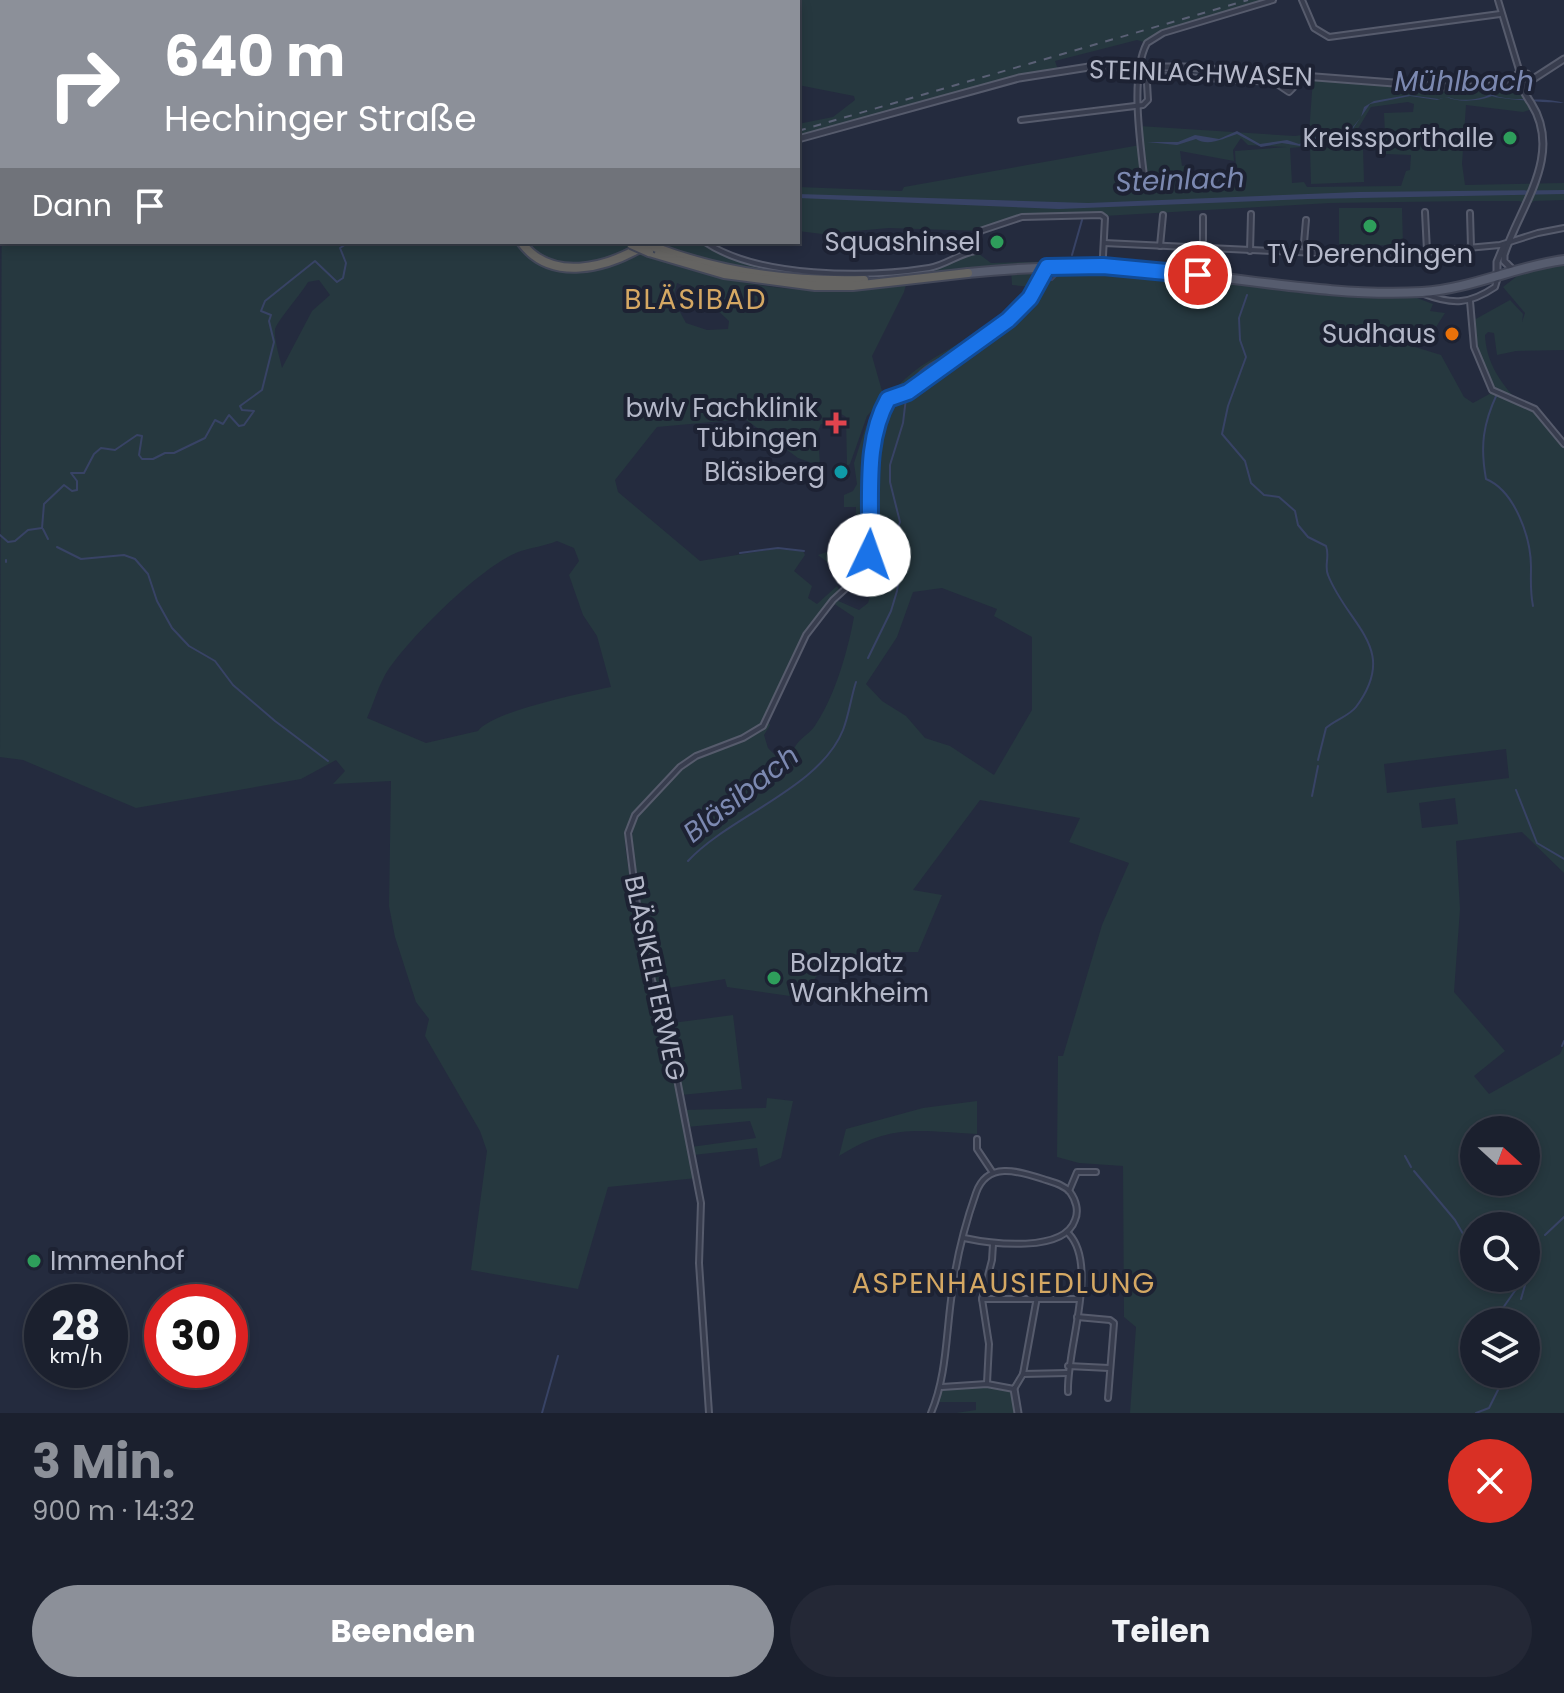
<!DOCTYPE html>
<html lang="de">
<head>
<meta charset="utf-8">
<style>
	:root { --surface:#1b202e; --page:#242836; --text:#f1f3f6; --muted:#a0a3aa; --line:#393e4a; --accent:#8c9099 }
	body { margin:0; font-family:Poppins,sans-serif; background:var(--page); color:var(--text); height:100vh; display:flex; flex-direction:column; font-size:30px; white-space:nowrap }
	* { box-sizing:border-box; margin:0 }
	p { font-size:26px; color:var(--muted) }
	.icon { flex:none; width:44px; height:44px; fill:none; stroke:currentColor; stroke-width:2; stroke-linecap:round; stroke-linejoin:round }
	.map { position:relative; height:1413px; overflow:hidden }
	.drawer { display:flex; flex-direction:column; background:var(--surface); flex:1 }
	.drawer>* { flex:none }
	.hud { position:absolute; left:0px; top:0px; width:800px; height:244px; box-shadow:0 4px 12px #0003,0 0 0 2px var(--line); background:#8c9099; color:#fff; overflow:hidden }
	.needle { width:52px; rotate:111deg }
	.tools { position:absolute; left:1460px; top:1116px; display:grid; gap:16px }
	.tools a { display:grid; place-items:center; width:80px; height:80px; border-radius:50%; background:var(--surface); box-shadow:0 4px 12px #0003,0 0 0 2px var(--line); font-size:40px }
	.speed { position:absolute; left:24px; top:1284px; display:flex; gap:16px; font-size:40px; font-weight:700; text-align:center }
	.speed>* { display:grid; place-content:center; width:104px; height:104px; border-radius:50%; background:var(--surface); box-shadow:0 4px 12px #0003,0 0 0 2px var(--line); line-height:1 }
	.speed small { font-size:20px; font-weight:400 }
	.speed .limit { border:12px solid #d22; background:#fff; color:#111 }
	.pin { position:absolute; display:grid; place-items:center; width:68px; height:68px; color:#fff; margin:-34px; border:4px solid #fff; border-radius:50%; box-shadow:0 2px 8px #0007 }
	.me { position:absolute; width:88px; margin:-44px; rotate:3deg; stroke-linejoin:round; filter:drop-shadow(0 0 6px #0008) }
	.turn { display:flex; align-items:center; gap:28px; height:168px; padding:0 32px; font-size:36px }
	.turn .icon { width:104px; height:104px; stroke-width:2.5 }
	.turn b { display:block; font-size:56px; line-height:68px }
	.then { display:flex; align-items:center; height:76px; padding:0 32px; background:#0003; gap:16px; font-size:30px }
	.round { display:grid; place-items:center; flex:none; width:84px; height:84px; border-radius:42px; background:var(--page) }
	.headline { display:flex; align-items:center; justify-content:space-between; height:136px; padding:0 32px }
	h1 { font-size:48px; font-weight:700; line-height:60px; color:var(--accent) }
	.cta { display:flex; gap:16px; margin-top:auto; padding:16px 32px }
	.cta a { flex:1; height:92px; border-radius:48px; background:var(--accent); color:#fff; font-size:32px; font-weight:700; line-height:92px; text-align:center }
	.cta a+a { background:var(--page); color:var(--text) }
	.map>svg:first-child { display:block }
	.green { fill:#26383f; fill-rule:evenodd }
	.water { fill:#384365 }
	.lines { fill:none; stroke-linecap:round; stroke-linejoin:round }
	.stream { stroke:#384365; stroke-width:2 }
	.river { stroke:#384365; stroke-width:7 }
	.minor-casing { stroke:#565b6c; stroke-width:8 }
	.tertiary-casing { stroke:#565b6c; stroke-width:9 }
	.primary-casing { stroke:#414657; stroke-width:12 }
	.trunk-casing { stroke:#434859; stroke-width:12 }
	.minor { stroke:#383d4e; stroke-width:4 }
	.tertiary { stroke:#383d4e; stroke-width:5 }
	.primary { stroke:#565c6e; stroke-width:8 }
	.trunk { stroke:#656462; stroke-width:8 }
	.rail { stroke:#5a6075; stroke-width:2; stroke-dasharray:8 8; stroke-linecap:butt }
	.trunk-bridge-casing { stroke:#434859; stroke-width:12; stroke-linecap:butt }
	.trunk-bridge { stroke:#656462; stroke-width:8 }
	.route-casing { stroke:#114b97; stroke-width:20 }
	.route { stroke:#1a73e8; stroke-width:14 }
	.leisure-dot { fill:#2e9e5b; stroke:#1d2233; stroke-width:3 }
	.food-dot { fill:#e8710a; stroke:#1d2233; stroke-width:3 }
	.health-dot { fill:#e0444e; stroke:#1d2233; stroke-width:3 }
	.culture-dot { fill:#0f9aa8; stroke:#1d2233; stroke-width:3 }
	.labels { text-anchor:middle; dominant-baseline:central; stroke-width:8; stroke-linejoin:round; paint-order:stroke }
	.street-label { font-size:26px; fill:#b4b8c9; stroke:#1d2233 }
	.poi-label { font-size:26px; fill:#b4b8c9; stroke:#1d2233; text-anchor:end }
	.water-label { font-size:28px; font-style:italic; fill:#7c89b1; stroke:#1d2233 }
	.neighbourhood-label { font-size:28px; letter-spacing:2px; fill:#d5a863; stroke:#1d2233 }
</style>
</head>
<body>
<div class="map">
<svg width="1564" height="1413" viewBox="0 0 1564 1413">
	<rect width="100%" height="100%" fill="#242b3e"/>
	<!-- green -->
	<g class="green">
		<polygon points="416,0 1273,0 1163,33 1147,43 1137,40 1055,61 1058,70 798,139 798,124 833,117 855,100 854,96 798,85 798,2 411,2"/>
		<path d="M1313 78 1452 88 1506 86 1524 96 1530 94 1535 108 1523 112 1466 105 1462 164 1465 185 1564 183V200L1534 201 1529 205 1519 201H1470L1330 203 1104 216H1031L980 231 889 228 822 234 798 231V187L902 191 904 187 1140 145 1139 126 1295 136 1309 134ZM1408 102 1414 104 1413 112 1384 113 1386 154 1411 155 1410 170 1406 171 1401 186 1307 187 1304 182 1292 183 1290 148 1345 143 1353 137 1371 107ZM1241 138 1248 145 1287 147 1235 151 1237 187 1190 189 1188 165 1182 166 1180 151 1234 161 1233 150Z"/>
		<path d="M2 121V242H705C751 273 874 280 929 268 944 265 960 257 975 251L991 263 1097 260 1103 256V266L1347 295 1417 298 1433 304 1430 311 1445 313 1436 327 1427 326 1415 332V347L1441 355 1464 397 1473 403 1493 392 1534 410 1564 447V873L1522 832 1456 841 1460 909 1454 992 1505 1051 1474 1076 1489 1094 1560 1054 1564 1045V1413H1130L1136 1327 1124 1317 1123 1166 1079 1163 1057 1157 1058 1056H1063L1102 925 1129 863 1069 842 1080 818 980 800 913 890 942 895 918 952H869L820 973 815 978 811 999 727 987 725 979 656 990 665 1024 733 1015 742 1089 681 1095 683 1110 766 1108 767 1098 793 1101 781 1158 760 1167 757 1148 693 1155 697 1178 608 1187 578 1289 471 1270 487 1151 480 1131 425 1036 429 1019 416 1002 395 937 389 906 391 781 333 784 345 771 336 760 301 779 136 808 23 760 0 757ZM657 242C671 252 693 256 709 260 810 286 909 276 1011 267L1012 285 1032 287C1003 323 964 339 926 363 914 370 903 381 893 390V400C862 440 874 507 872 555L868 568 877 574 868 603 859 610 836 600 833 603 854 617C848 650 835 696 816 724 809 736 797 738 793 752L780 760 768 748 764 735 770 725 768 722 748 739 693 761 669 781 635 820 631 841 644 938 638 933 625 845 626 828 633 813 672 770 690 758 742 737 763 722 805 634 828 603 840 591 837 586 817 604 808 598 812 586 794 571 805 555 803 551 774 549 700 561 618 492 615 480 657 427 745 419 798 458 820 466 818 431 821 424H827L835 410 846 417 847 466 850 464 867 416 884 398 872 356 904 292 907 281C883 284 858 289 834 290 769 292 701 276 641 254ZM319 280 330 295 312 311 282 368C280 358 274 340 275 330 276 322 302 293 308 282ZM677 283 694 290 716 294 714 307 729 321 728 329 707 330 686 323 680 312 670 309ZM557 541 574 548 579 561 569 575 583 615 597 636 611 687C583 693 493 711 478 731L426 743 367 718C373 705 377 690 384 677 403 643 484 563 521 551 533 547 545 546 557 541ZM942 588 997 609 994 616 1032 637V710L994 775 950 746 925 738 906 716 882 701 866 684 897 637 913 592ZM1506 749 1509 778 1387 793 1384 764ZM1455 798 1458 824 1422 828 1419 803ZM750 1121 756 1138 691 1147 687 1127ZM1474 1130H1526V1182H1474ZM1474 1226H1526V1278H1474ZM1474 1322H1526V1374H1474Z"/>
		<polygon points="1363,147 1364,182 1311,184 1310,148"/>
		<polygon points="1339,208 1402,208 1403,245 1339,246"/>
		<path d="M1564 263V350L1516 351 1497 355 1494 333 1488 332 1485 335C1486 360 1498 379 1514 397L1493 388 1477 346 1474 320 1510 300 1523 314 1522 322 1525 313 1503 287 1521 273Z"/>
		<path d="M879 405H882C856 455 886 546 852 581L818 555 842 547V553L855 550 856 507H844V495L853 491 857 484 854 463 866 426Z"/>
		<path d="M977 1101V1134C919 1131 891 1123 839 1156L846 1129 923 1108Z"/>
		<polygon points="987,1384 1014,1389 1018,1413 956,1413 976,1410 976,1402 936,1402 942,1387"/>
	</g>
	<!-- water -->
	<g class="water">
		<path d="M1491 94C1509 103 1544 96 1564 103 1554 103 1497 99 1492 96 1480 101 1458 103 1447 97L1437 100 1410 96 1370 104 1345 140 1319 138 1300 146 1282 143 1261 147 1237 134C1224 138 1209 147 1196 139L1177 145 1147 142H1178L1195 135 1219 139 1237 131 1260 144 1287 140 1299 144 1319 136 1344 138 1361 117 1364 107 1374 101 1408 95 1439 99 1448 97C1459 102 1480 100 1491 94Z"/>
		<polygon points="1564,190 1564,194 1309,199 1059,209 798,198 798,194 1088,203 1359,192"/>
	</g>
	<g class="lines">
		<!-- stream -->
		<g class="stream">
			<polyline points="315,0 317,2"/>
			<polyline points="1072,255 1082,220"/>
			<polyline points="1046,280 1052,280 1059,273"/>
			<path d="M1247 295 1239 318 1240 340 1246 357 1228 406 1222 434 1245 461 1251 483 1264 495 1279 497 1295 511 1298 525 1308 537 1326 546C1330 556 1324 566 1328 575 1348 626 1400 648 1356 707 1349 716 1335 720 1326 728L1318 760"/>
			<path d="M910 385C920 363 945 358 965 346 992 330 1016 309 1035 285"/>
			<path d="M1497 394C1483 424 1480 446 1486 479 1515 491 1531 538 1531 567 1531 581 1530 591 1533 606"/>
			<polyline points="43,529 48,539"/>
			<polyline points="0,535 8,542 15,541 28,530 42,528 44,504 64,485 72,491 77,490 77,481 71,473 84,473 94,454 101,448 115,450 137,435 142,436 139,455 142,459 153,459 165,453 174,453 205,438 215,420 223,424 229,415 239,426 244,425 254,411 242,410 240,406 262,390 274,342 269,321 271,315 261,311 265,301 315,261 337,282 343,278 346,263 340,248 349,242"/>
			<polyline points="57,547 81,559 124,555 135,559 148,574 157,601 172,628 189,646 215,661 233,685 275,721 328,761"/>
			<polyline points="740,553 778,548 804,551"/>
			<polyline points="6,562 6,560"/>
			<polyline points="868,658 891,611 897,591 899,577 893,542 900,522 890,482 890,465 903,423 906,398"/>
			<polyline points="1516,790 1537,843 1564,859"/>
			<polyline points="1312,796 1318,766"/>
			<path d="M688 861C728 817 820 788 843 730 849 715 851 697 856 682"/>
			<polyline points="1562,1046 1564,1041"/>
			<polyline points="1405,1156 1411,1167"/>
			<polyline points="1414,1171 1455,1220 1474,1253"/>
			<polyline points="1545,1235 1564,1217"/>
			<polyline points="1521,1299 1534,1254"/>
			<polyline points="1493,1322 1524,1278"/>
			<polyline points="542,1413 558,1356"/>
			<polyline points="1476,1413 1489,1408 1502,1382 1500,1374"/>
		</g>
		<!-- river -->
		<polyline class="river" points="457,0 458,2"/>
		<!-- minor casing -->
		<g class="minor-casing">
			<g id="minor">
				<polyline points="577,0 577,2"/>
				<polyline points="762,0 762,2"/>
				<polyline points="1302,0 1314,28 1329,37 1500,14"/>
				<polyline points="1498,0 1520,73"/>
				<polyline points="748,2 749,0"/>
				<polyline points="1021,120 1143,105 1148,100 1147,83 1153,75 1274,82 1289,92 1293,88 1295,76"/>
				<path d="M1144 176C1140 140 1130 75 1147 43L1163 33 1273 0"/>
				<polyline points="1425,212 1427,251"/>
				<polyline points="1470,213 1471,247"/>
				<polyline points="1306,220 1304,243 1307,254"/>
				<path d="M705 242C758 278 867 278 929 268 946 265 958 254 975 251L980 231 1022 217 1101 215 1105 218 1103 256"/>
				<polyline points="1104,243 1380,256 1500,245 1538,233 1564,228"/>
				<polyline points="1160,246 1163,215"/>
				<polyline points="1203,248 1203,217"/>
				<polyline points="1250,251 1251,214"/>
				<path d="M1424 294C1453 305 1470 304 1495 287L1498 277"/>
				<polyline points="1470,301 1474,347 1492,390 1535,409 1564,444"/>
				<polyline points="977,1139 977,1149 993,1173"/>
				<polyline points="1069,1191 1077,1172 1096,1172"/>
				<polyline points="982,1299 1079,1299"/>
				<polyline points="1077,1317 1110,1320 1114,1323 1108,1398"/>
				<polyline points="1068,1366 1109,1368"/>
				<polyline points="1023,1374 1067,1373"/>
				<polyline points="987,1383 989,1344 982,1299 992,1260 993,1244"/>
				<polyline points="942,1387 987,1384 1014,1389 1023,1374 1037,1297"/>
				<path d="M1068 1392C1066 1350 1099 1266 1069 1234"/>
				<polyline points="709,1413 699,1263 701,1203 676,1074 641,937 628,833 635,815 680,767 696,756 743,738 763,726 806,635 833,600 865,571 870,545 873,445 880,414 888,399 908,392 1008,320 1030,298 1047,268"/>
				<path d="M931 1413C946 1378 946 1338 951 1300 955 1265 964 1227 976 1193 987 1161 1018 1171 1043 1179 1052 1182 1063 1184 1070 1192 1076 1200 1079 1211 1075 1220 1064 1253 992 1244 964 1238"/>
			</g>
		</g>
		<!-- tertiary casing -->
		<g class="tertiary-casing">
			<g id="tertiary">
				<polyline points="1530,81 1564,59"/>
				<polyline points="1517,84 1518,74 1527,74 1530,83 1522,87"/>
				<polyline points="798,139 1019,78 1089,67 1184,67 1459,88 1517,84"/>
				<path d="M1513 270 1504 261V255C1520 206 1564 155 1531 103 1526 96 1524 89 1517 84"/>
				<polyline points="1497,274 1497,262 1504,245"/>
				<polyline points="1014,1389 1018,1413"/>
			</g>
		</g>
		<!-- primary casing -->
		<g class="primary-casing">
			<path id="primary" d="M968 273C1029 267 1089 264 1150 270 1240 277 1331 297 1422 292 1471 289 1516 266 1564 260"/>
		</g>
		<!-- trunk casing -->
		<g class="trunk-casing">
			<g id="trunk">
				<polyline points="364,0 366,2"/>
				<polyline points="372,0 374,2"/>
				<path d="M521 242C551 283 606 268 643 246"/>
				<path d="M657 248C723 273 793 282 864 280"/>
				<polyline points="649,252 724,274 815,286 853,286 968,273"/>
			</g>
		</g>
		<!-- minor -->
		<use href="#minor" class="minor"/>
		<!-- tertiary -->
		<use href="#tertiary" class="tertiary"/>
		<!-- primary -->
		<use href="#primary" class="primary"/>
		<!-- trunk -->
		<use href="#trunk" class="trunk"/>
		<!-- rail -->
		<g class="rail">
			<polyline points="490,0 492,2"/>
			<polyline points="798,131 1248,0"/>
		</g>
		<!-- trunk-bridge casing -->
		<g class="trunk-bridge-casing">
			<g id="trunk-bridge">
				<polyline points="642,242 657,248"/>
				<polyline points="631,244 649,252"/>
			</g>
		</g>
		<!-- trunk-bridge -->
		<use href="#trunk-bridge" class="trunk-bridge"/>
	</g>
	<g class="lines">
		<!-- route casing -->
		<g class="route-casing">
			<path id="route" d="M869 555C873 504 862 445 888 399L908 392 1008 320 1030 298 1047 267 1103 266 1198 275"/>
		</g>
		<!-- route -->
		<use href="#route" class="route"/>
	</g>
	<!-- markers -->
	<g class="leisure-dot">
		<circle cx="1510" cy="138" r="8"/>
		<circle cx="1370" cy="226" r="8"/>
		<circle cx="997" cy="242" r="8"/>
		<circle cx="774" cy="978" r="8"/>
		<circle cx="34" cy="1261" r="8"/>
	</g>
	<circle class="food-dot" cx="1452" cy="334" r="8"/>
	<path class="health-dot" d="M832 411h8v8h8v8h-8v8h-8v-8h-8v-8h8z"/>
	<circle class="culture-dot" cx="841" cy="472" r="8"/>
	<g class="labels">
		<!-- street labels -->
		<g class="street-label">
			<text transform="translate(1201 73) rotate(2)">STEINLACHWASEN</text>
			<text transform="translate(655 978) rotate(78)">BLÄSIKELTERWEG</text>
		</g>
		<!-- poi labels -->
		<g class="poi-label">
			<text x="1494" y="138">Kreissporthalle</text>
			<text x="981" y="242">Squashinsel</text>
			<text x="1370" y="254" text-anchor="middle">TV Derendingen</text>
			<text x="1436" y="334">Sudhaus</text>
			<text x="818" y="408">bwlv Fachklinik<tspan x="818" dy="30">Tübingen</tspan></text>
			<text x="825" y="472">Bläsiberg</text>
			<text x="790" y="963" text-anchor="start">Bolzplatz<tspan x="790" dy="30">Wankheim</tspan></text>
			<text x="50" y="1261" text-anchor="start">Immenhof</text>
		</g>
		<!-- water labels -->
		<g class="water-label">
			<text x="1464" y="81">Mühlbach</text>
			<text transform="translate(1180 180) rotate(-2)">Steinlach</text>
			<text transform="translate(741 794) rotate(-38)">Bläsibach</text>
		</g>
		<!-- neighbourhood labels -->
		<g class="neighbourhood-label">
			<text x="696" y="299">BLÄSIBAD</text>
			<text x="1004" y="1283">ASPENHAUSIEDLUNG</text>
		</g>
	</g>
</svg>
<div class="tools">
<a><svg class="needle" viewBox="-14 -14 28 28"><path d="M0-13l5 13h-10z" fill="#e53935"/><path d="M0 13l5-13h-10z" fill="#a0a3aa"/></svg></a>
<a><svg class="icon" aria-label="search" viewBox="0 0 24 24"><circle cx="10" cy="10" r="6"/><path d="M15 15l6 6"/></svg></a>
<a><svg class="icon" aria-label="layers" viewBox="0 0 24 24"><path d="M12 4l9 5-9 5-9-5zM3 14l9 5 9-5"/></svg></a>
</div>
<div class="speed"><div>28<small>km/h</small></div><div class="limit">30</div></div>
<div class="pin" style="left:1198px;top:275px;background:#d93025"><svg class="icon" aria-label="arrive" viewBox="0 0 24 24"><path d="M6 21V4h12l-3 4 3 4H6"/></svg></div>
<svg class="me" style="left:869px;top:555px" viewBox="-20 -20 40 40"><circle r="19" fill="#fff"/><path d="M0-13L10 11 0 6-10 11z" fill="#1a73e8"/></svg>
<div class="hud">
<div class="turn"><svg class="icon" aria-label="right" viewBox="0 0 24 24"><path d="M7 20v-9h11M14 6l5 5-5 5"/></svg><div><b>640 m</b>Hechinger Straße</div></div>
<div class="then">Dann<svg class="icon" aria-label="arrive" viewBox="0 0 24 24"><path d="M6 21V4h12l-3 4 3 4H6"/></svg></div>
</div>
</div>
<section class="drawer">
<div class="headline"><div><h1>3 Min.</h1><p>900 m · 14:32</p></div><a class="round" style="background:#d93025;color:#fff"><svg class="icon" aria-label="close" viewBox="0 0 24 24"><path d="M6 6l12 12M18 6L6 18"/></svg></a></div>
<div class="cta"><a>Beenden</a><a>Teilen</a></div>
</section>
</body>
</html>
